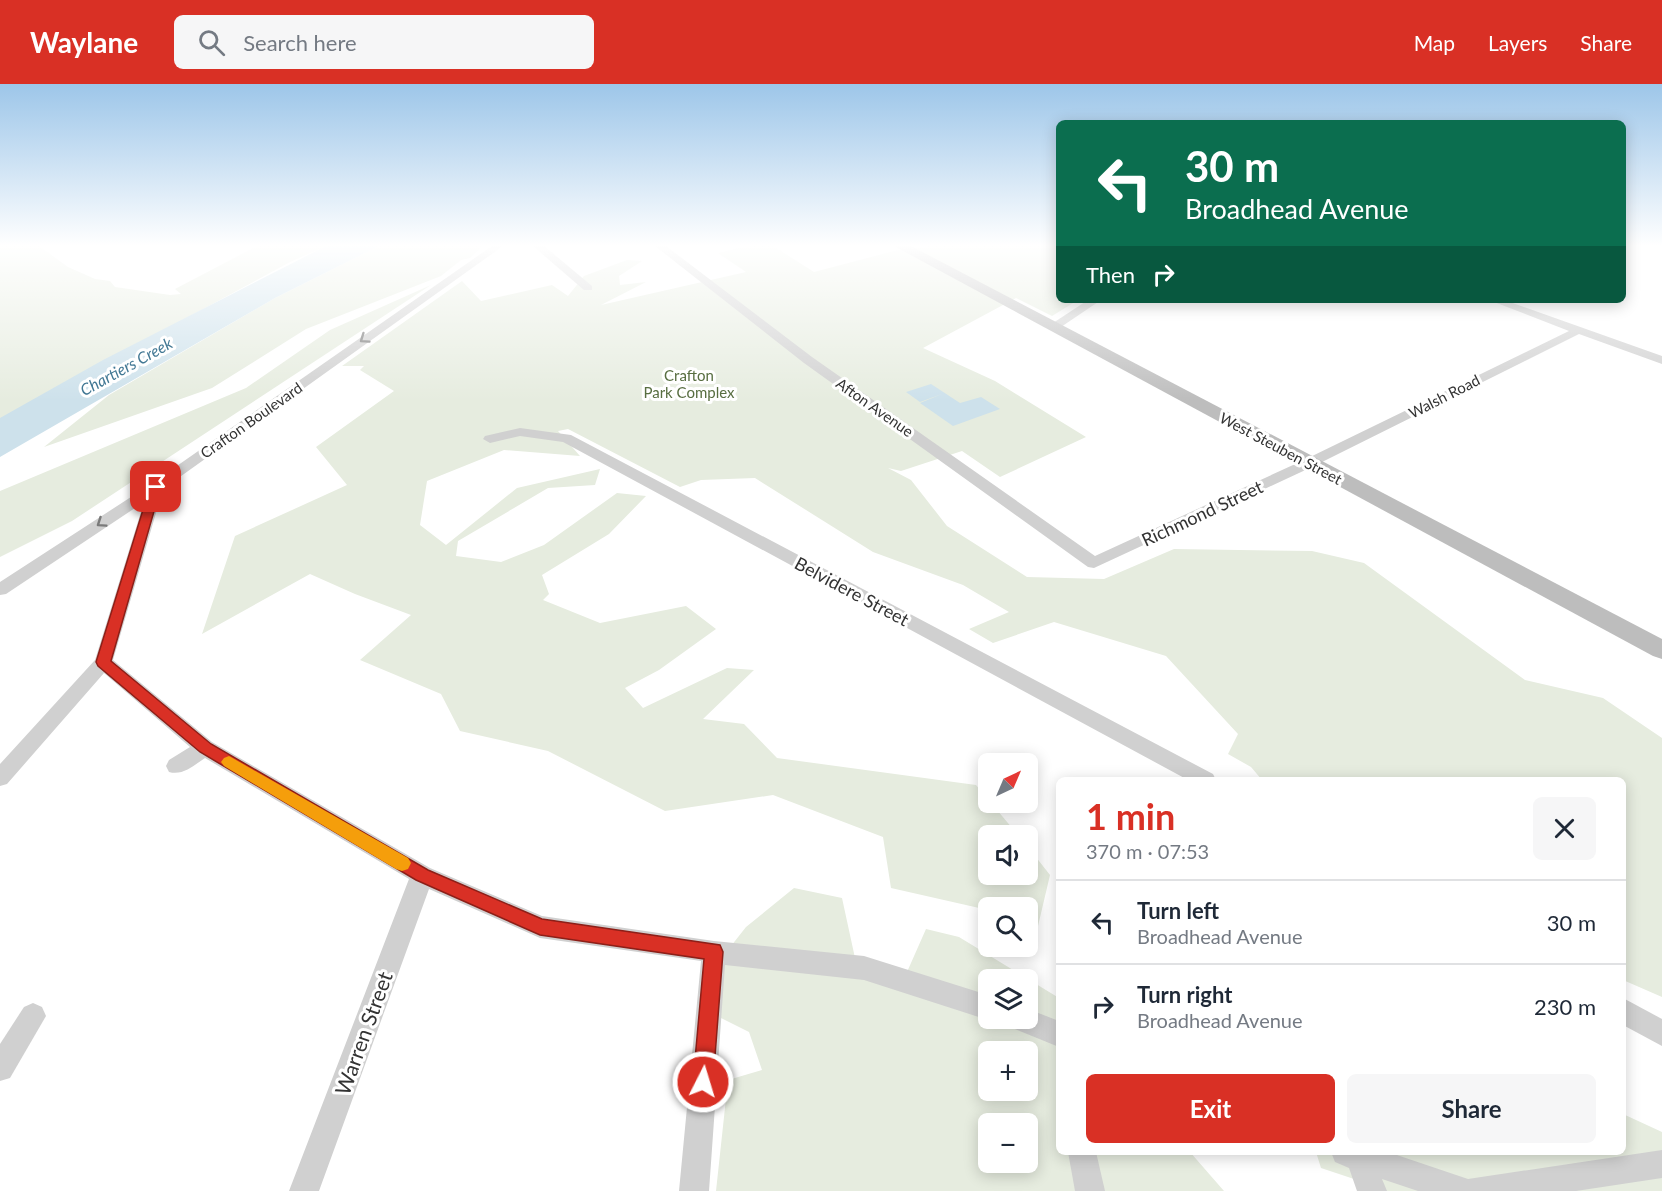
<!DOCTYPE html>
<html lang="en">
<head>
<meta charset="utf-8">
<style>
	:root { --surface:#fff; --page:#f6f6f7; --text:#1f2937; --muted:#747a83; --line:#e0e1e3; --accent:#d93025 }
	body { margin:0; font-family:Lato,sans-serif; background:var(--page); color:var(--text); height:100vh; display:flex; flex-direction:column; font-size:22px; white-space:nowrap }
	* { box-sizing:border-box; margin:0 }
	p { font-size:20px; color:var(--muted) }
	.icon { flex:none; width:33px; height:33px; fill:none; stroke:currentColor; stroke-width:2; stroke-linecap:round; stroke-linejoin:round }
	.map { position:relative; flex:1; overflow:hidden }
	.drawer { position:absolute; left:1056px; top:693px; width:570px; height:378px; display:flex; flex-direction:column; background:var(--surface); border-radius:9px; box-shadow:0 3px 15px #0003 }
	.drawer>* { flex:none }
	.top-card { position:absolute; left:1056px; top:36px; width:570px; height:183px; border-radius:9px; box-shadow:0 3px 15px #0003; background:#0b6e4f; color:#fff; overflow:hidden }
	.needle { width:39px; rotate:44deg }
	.buttons { position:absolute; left:978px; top:669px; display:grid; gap:12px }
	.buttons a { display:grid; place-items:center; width:60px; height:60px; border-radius:9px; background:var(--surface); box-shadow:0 3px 15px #0003; font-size:30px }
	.pin { position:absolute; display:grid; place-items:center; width:51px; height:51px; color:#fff; margin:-26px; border-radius:12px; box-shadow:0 3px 9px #0006 }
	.me { position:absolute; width:66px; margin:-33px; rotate:5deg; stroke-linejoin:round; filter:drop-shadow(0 0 4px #0008) }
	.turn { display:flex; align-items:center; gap:21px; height:126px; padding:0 30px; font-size:27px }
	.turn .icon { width:78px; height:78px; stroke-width:2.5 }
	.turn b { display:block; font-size:42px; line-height:51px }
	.then { display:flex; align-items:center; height:57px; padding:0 30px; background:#0003; gap:12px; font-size:22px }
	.round { display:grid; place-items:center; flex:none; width:63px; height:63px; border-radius:9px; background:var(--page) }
	.summary { display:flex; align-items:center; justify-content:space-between; height:102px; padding:0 30px }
	h1 { font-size:36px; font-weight:700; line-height:45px; color:var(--accent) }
	.cta { display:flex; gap:12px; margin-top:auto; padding:12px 30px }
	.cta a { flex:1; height:69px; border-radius:9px; background:var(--accent); color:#fff; font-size:24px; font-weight:700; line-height:69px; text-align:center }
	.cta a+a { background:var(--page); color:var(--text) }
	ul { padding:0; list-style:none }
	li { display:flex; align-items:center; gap:18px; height:84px; padding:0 30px; border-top:2px solid var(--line) }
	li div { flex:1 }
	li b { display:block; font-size:22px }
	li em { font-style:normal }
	header { display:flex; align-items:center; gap:36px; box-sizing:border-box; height:84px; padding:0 30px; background:var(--accent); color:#fff }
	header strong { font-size:28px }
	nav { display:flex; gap:33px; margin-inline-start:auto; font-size:21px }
	.search { width:420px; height:54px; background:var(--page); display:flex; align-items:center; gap:15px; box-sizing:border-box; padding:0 21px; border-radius:9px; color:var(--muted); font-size:22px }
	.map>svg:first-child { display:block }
	.green { fill:#e6ecdf; fill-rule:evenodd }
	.water { fill:#cde1eb }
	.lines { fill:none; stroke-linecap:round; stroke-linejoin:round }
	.street { fill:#d0d0d0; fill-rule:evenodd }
	.secondary { fill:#bdbdbd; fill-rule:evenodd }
	.oneway { stroke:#7a7a7a }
	.route { fill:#d93025; stroke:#8d1f18; stroke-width:1.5 }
	.slow { fill:#f59e0b }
	.labels { text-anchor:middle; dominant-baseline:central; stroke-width:6; stroke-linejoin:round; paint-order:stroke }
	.far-park-label { font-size:15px; fill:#586e41; stroke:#fff }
	.far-street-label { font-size:15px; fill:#333; stroke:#fff }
	.far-water-label { font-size:16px; font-style:italic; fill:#427894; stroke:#fff }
	.street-label { font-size:18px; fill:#333; stroke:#fff }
	.near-street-label { font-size:21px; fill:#333; stroke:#fff }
</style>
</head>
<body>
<header>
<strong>Waylane</strong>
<div class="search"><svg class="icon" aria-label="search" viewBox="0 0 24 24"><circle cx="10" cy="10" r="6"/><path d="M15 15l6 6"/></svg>Search here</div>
<nav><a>Map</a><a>Layers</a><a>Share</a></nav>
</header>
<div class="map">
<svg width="1662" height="1107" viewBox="0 0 1662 1107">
	<rect width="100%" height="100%" fill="#fff"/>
	<!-- green -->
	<g class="green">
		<polygon points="0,162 39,162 68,183 95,195 110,197 115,203 170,211 181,210 175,205 257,162 326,162 290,178 0,335"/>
		<polygon points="379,162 483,162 470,174 461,176 441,192 306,245 212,304 44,363 109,311 275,214"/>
		<polygon points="748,162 773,162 814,188 894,167 928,162 1059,162 1059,216 1078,216 1052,232 1016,214 923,264 995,297 1086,353 1000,393 962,367 901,387 888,384 911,396 947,442 1027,493 1104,495 1174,465 1312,467 1364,479 1525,596 1603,614 1662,654 1662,913 1623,896 1623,696 1262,696 1251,683 1228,670 1238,650 1166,572 1054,538 993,559 969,545 1009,528 963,501 873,468 755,394 701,396 680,403 568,345 558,347 580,372 504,366 427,397 420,441 446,461 517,404 600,385 595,401 548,404 458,457 456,472 501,478 544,461 617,409 646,412 609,450 542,491 549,510 543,516 600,539 686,522 716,545 659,586 625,604 643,624 727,584 754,586 703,635 744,640 777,674 976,701 1018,751 988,752 988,790 1028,790 1028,763 1050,791 1034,859 1028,855 1028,824 988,824 988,826 891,804 883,753 773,711 665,727 548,667 460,647 441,610 360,576 411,531 355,510 310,490 202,550 235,452 347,401 316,363 394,307 360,286 364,282 342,282 462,197 481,217 552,201 568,212 584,192 627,176 642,177 619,192 620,201 646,198 601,221 746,188 718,169"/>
		<polygon points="431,201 72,437 0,473 0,407 246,304 330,246"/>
		<path d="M794 804 842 814 855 874 907 888 926 845 959 853 1059 914V1068H1190L1224 1107H716L728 996 762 986 749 948 721 934 705 895 746 843ZM988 896H1028V934H988ZM988 968H1028V1006H988ZM988 1040H1028V1078H988Z"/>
		<polygon points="1623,1030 1662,1048 1662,1107 1365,1107 1360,1097 1321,1084 1316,1068 1623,1068"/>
	</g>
	<!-- water -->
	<g class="water">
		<polygon points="326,162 379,162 275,214 0,373 0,334 103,276"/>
		<polygon points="931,300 960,319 981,313 1000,325 953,342 920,319 942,310 920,318 906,308"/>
	</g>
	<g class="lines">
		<!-- street -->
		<g class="street">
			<path d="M492 162H503L163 405 113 576 212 658 430 784 542 832 714 857 864 872 988 911V934H991L988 936 864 896 725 881 709 1107H679L701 877 540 854 429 805 319 1107H289L409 795 205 674C194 681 183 692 169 688L166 682 169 676 190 663 104 589 7 700 0 702V680L95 576 144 418 6 510 0 511V498L151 400Z"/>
			<polygon points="533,162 544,162 592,202 592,206 584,206"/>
			<polygon points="655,162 666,162 812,273 1095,472 1304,376 1569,247 1489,216 1504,216 1662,272 1662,280 1579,250 1314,382 1094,484 1088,483 804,279"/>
			<polygon points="1088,216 1101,216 1058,245 1050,245 1050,241"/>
			<polygon points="520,344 571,351 1213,690 1216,696 1188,696 563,358 520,352 490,359 483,355 485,352"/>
			<polygon points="1623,914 1662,935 1662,962 1623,941"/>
			<polygon points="33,919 42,923 46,932 10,994 0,997 0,960 24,923"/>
			<polygon points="1028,925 1059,937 1059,963 1010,943 1006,934 1028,934"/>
			<polygon points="1662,1066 1662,1094 1576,1107 1418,1107 1382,1095 1387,1107 1357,1107 1349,1084 1335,1078 1331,1068 1388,1068 1468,1095"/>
			<polygon points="1068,1068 1096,1068 1105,1107 1075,1107"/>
		</g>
		<!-- secondary -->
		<polygon class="secondary" points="894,162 911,162 1662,555 1662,575 1653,572"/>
	</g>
	<!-- one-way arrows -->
	<defs><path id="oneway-chevron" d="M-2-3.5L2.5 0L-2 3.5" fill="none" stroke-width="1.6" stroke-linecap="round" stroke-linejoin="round" transform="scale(1.5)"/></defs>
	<g class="oneway">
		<use href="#oneway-chevron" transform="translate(364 255) rotate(145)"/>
		<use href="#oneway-chevron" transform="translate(101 439) rotate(146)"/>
	</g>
	<!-- sky -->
	<linearGradient id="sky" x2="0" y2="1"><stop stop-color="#9dc6e9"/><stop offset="0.51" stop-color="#fff"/><stop offset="1" stop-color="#fff" stop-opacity="0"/></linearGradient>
	<rect width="1662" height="317" fill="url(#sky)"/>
	<!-- route -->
	<polygon class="route" points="156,400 161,403 111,577 211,660 428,786 542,835 720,861 723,868 713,998 710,1006 703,1009 696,1006 693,998 704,875 540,851 416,796 200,668 98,582 96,578 150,403"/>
	<!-- slow -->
	<polygon class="slow" points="229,672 408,774 411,779 408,785 402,787 396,785 224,682 221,678 224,674"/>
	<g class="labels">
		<!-- far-park labels -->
		<g class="far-park-label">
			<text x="689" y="291">Crafton<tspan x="689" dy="17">Park Complex</tspan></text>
		</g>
		<!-- far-street labels -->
		<g class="far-street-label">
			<text transform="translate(1444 312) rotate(-27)">Walsh Road</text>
			<text transform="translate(875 323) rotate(35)">Afton Avenue</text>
			<text transform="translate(251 336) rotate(-35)">Crafton Boulevard</text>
			<text transform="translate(1281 364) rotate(28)">West Steuben Street</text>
		</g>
		<!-- far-water labels -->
		<g class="far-water-label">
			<text transform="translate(126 282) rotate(-29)">Chartiers Creek</text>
		</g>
		<!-- street labels -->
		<g class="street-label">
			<text transform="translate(1202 429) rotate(-25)">Richmond Street</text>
			<text transform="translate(852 507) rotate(28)">Belvidere Street</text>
		</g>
		<!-- near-street labels -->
		<g class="near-street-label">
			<text transform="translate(363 949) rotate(-70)">Warren Street</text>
		</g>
	</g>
</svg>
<div class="buttons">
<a><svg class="needle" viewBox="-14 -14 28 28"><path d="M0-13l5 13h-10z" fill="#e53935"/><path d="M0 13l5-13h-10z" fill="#747a83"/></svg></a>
<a><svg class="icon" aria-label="sound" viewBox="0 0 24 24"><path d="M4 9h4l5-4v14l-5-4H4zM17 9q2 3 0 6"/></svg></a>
<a><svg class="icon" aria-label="search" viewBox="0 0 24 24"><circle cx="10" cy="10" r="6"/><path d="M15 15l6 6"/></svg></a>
<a><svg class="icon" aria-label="layers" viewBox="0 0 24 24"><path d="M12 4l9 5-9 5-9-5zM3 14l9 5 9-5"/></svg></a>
<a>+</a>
<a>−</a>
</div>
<div class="pin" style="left:156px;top:403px;background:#d93025"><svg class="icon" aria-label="arrive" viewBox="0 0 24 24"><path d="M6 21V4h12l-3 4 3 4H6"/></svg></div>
<svg class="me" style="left:703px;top:998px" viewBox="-20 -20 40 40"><circle r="17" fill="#d93025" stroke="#fff" stroke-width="3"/><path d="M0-11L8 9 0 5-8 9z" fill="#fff"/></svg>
<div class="top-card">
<div class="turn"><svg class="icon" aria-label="left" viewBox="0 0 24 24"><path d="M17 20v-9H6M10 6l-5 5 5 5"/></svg><div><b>30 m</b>Broadhead Avenue</div></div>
<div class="then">Then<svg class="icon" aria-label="right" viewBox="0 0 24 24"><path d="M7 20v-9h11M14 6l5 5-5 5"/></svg></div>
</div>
<section class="drawer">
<div class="summary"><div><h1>1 min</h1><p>370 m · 07:53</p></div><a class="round"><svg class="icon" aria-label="close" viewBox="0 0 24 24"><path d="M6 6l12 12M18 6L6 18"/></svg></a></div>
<ul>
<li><svg class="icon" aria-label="left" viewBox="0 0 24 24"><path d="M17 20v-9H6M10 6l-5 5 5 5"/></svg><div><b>Turn left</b><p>Broadhead Avenue</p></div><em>30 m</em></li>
<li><svg class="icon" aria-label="right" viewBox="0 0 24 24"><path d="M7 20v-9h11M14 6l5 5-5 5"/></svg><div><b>Turn right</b><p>Broadhead Avenue</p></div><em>230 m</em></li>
</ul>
<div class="cta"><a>Exit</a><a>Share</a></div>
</section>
</div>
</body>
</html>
